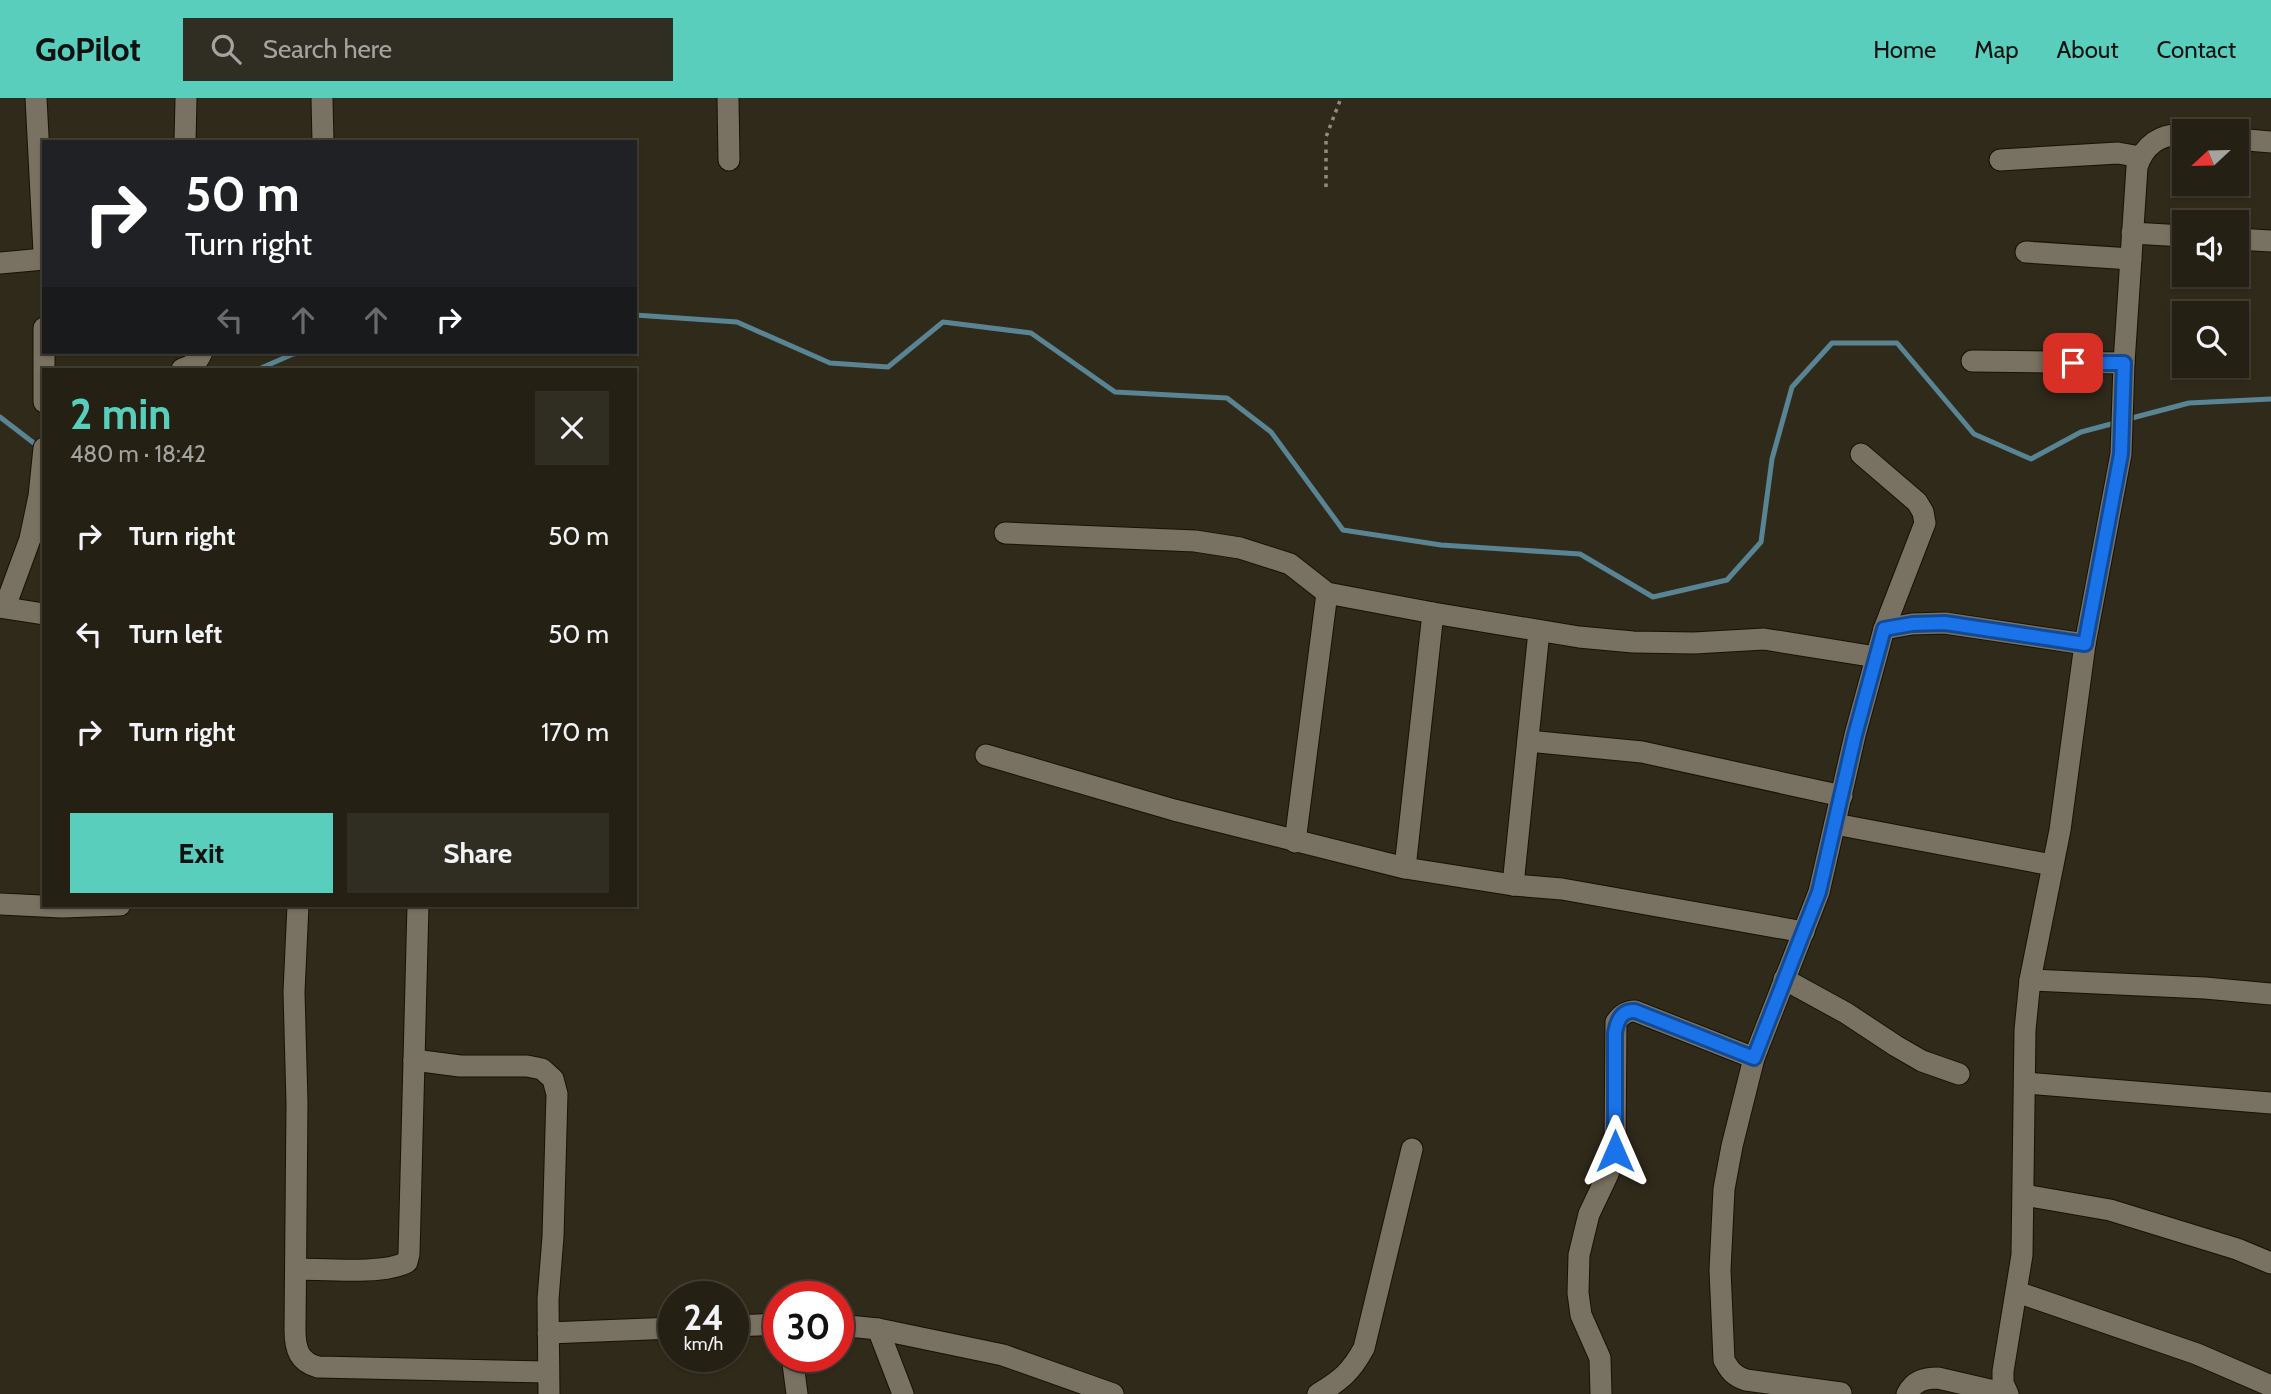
<!DOCTYPE html>
<html lang="en">
<head>
<meta charset="utf-8">
<style>
	:root { --surface:#242014; --page:#302d22; --text:#f1f3f6; --muted:#a3a3a0; --line:#413e34; --accent:#5acebd }
	body { margin:0; font-family:Cabin,sans-serif; background:var(--page); color:var(--text); height:100vh; display:flex; flex-direction:column; font-size:26px; white-space:nowrap }
	* { box-sizing:border-box; margin:0 }
	p { font-size:23px; color:var(--muted) }
	.icon { flex:none; width:38px; height:38px; fill:none; stroke:currentColor; stroke-width:2; stroke-linecap:round; stroke-linejoin:round }
	.map { position:relative; flex:1; overflow:hidden }
	.drawer { position:absolute; left:42px; top:270px; width:595px; height:539px; display:flex; flex-direction:column; background:var(--surface); border-radius:0px; box-shadow:0 2px 5px #0004,0 0 0 2px var(--line) }
	.drawer>* { flex:none }
	.hud { position:absolute; left:42px; top:42px; width:595px; height:214px; border-radius:0px; box-shadow:0 2px 5px #0004,0 0 0 2px var(--line); background:#202124; color:#fff; overflow:hidden }
	.needle { width:46px; rotate:248deg }
	.buttons { position:absolute; left:2172px; top:21px; display:grid; gap:14px }
	.buttons a { display:grid; place-items:center; width:77px; height:77px; border-radius:0px; background:var(--surface); box-shadow:0 2px 5px #0004,0 0 0 2px var(--line); font-size:35px }
	.speed { position:absolute; left:658px; top:1183px; display:flex; gap:14px; font-size:35px; font-weight:700; text-align:center }
	.speed>* { display:grid; place-content:center; width:91px; height:91px; border-radius:50%; background:var(--surface); box-shadow:0 2px 5px #0004,0 0 0 2px var(--line); line-height:1 }
	.speed small { font-size:18px; font-weight:400 }
	.speed .limit { border:10px solid #d22; background:#fff; color:#111 }
	.pin { position:absolute; display:grid; place-items:center; width:60px; height:60px; color:#fff; margin:-30px; border-radius:14px; box-shadow:0 4px 10px #0006 }
	.me { position:absolute; width:77px; margin:-38px; rotate:0deg; stroke-linejoin:round; filter:drop-shadow(0 0 5px #0008) }
	.turn { display:flex; align-items:center; gap:24px; height:147px; padding:0 28px; font-size:32px }
	.turn .icon { width:91px; height:91px; stroke-width:2.5 }
	.turn b { display:block; font-size:49px; line-height:60px }
	.lanes { display:flex; align-items:center; height:66px; padding:0 28px; background:#0003; justify-content:center; gap:35px; direction:ltr }
	.lanes .off { opacity:.35 }
	.round { display:grid; place-items:center; flex:none; width:74px; height:74px; border-radius:0px; background:var(--page) }
	.overview { display:flex; align-items:center; justify-content:space-between; height:119px; padding:0 28px }
	h1 { font-size:42px; font-weight:700; line-height:52px; color:var(--accent) }
	.cta { display:flex; gap:14px; margin-top:auto; padding:14px 28px }
	.cta a { flex:1; height:80px; border-radius:0px; background:var(--accent); color:#111; font-size:28px; font-weight:700; line-height:80px; text-align:center }
	.cta a+a { background:var(--page); color:var(--text) }
	ul { padding:0; list-style:none }
	li { display:flex; align-items:center; gap:21px; height:98px; padding:0 28px }
	li div { flex:1 }
	li b { display:block; font-size:26px }
	li em { font-style:normal }
	header { display:flex; align-items:center; gap:42px; box-sizing:border-box; height:98px; padding:0 35px; background:var(--accent); color:#111 }
	header strong { font-size:33px }
	nav { display:flex; gap:38px; margin-inline-start:auto; font-size:24px }
	.search { width:490px; height:63px; background:var(--page); display:flex; align-items:center; gap:18px; box-sizing:border-box; padding:0 24px; border-radius:0px; color:var(--muted); font-size:26px }
	.map>svg:first-child { display:block }
	.lines { fill:none; stroke-linecap:round; stroke-linejoin:round }
	.stream { stroke:#598494; stroke-width:5 }
	.street-casing { stroke:#181205; stroke-width:23 }
	.path { stroke:#918c81; stroke-width:3.5; stroke-dasharray:3.5 5; stroke-linecap:butt }
	.street { stroke:#797161; stroke-width:21 }
	.route-casing { stroke:#114b97; stroke-width:18 }
	.route { stroke:#1a73e8; stroke-width:12 }
</style>
</head>
<body>
<header>
<strong>GoPilot</strong>
<div class="search"><svg class="icon" aria-label="search" viewBox="0 0 24 24"><circle cx="10" cy="10" r="6"/><path d="M15 15l6 6"/></svg>Search here</div>
<nav><a>Home</a><a>Map</a><a>About</a><a>Contact</a></nav>
</header>
<div class="map">
<svg width="2271" height="1296" viewBox="0 0 2271 1296">
	<rect width="100%" height="100%" fill="#302a1b"/>
	<g class="lines">
		<!-- stream -->
		<g class="stream">
			<polyline points="635,217 737,224 830,265 888,269 943,224 1031,235 1115,294 1227,300 1271,334 1343,432 1441,447 1580,456 1653,499 1727,482 1761,444 1772,361 1792,289 1832,245 1897,245 1974,336 2031,361 2081,334 2115,325"/>
			<polyline points="259,271 293,256 307,254"/>
			<polyline points="0,319 39,349"/>
			<polyline points="2128,321 2189,305 2271,301"/>
		</g>
		<!-- street casing -->
		<g class="street-casing">
			<g id="street">
				<polyline points="36,0 44,154"/>
				<polyline points="322,0 323,44"/>
				<polyline points="728,0 729,62"/>
				<polyline points="2236,41 2271,44"/>
				<polyline points="185,44 186,0"/>
				<polyline points="2000,62 2118,55 2140,59 2141,57"/>
				<polyline points="2132,135 2184,138"/>
				<polyline points="2236,141 2271,143"/>
				<polyline points="2026,154 2131,161"/>
				<polyline points="0,165 44,161"/>
				<polyline points="44,230 44,304"/>
				<polyline points="1972,263 2124,265"/>
				<path d="M182 271C192 268 198 264 202 254"/>
				<polyline points="1861,356 1917,404 1923,414 1925,425 1884,531"/>
				<polyline points="1005,435 1195,443 1240,450 1290,466 1327,495 1433,515 1579,539 1633,544 1694,545 1764,541 1876,559"/>
				<polyline points="0,509 44,516"/>
				<polyline points="5,509 30,441 39,398 44,350"/>
				<polyline points="1528,643 1642,654 1842,698"/>
				<polyline points="986,657 1174,712 1405,770 1513,787 1562,791 1804,834"/>
				<polyline points="1835,726 2052,767"/>
				<polyline points="1295,744 1327,495"/>
				<polyline points="1405,770 1433,515"/>
				<polyline points="1513,787 1539,533"/>
				<polyline points="0,806 62,809 120,807"/>
				<path d="M298 807 294 894 297 1005 295 1232C295 1251 299 1264 318 1269L548 1274"/>
				<polyline points="1784,881 1846,915 1896,948 1922,963 1959,976"/>
				<polyline points="2030,882 2205,890 2271,896"/>
				<polyline points="414,962 460,968 527,968 542,971 553,981 557,996 553,1139 548,1201 549,1296"/>
				<polyline points="2025,985 2271,1005"/>
				<polyline points="2024,1097 2110,1112 2237,1151 2271,1165"/>
				<path d="M296 1171C323 1171 384 1177 407 1164L409 1156 418 807"/>
				<polyline points="2017,1194 2197,1256 2271,1288"/>
				<polyline points="838,1227 878,1231 1003,1257 1113,1296"/>
				<polyline points="733,1228 779,1226"/>
				<polyline points="878,1231 903,1296"/>
				<polyline points="548,1235 674,1230"/>
				<polyline points="792,1258 797,1296"/>
				<path d="M1841 1295 1746 1282C1734 1278 1730 1273 1724 1262L1720 1172 1724 1091 1732 1048 1754 960 1819 794 1855 637 1884 531 1912 526 1945 525 2085 546"/>
				<path d="M1318 1296C1341 1282 1351 1274 1364 1250L1412 1051"/>
				<path d="M1601 1296 1600 1260 1581 1217 1578 1195 1579 1157 1589 1116 1608 1076 1615 1053 1616 924C1621 917 1626 913 1635 913L1754 960"/>
				<path d="M1907 1296C1914 1283 1924 1280 1938 1280L2007 1296"/>
				<path d="M2008 1296 2003 1285V1273L2022 1157 2025 932 2030 882 2060 732 2085 546 2121 356 2124 265 2137 69C2144 47 2161 35 2184 37"/>
			</g>
		</g>
		<!-- path -->
		<polyline class="path" points="1326,89 1326,39 1341,0"/>
		<!-- street -->
		<use href="#street" class="street"/>
	</g>
	<g class="lines">
		<!-- route casing -->
		<g class="route-casing">
			<path id="route" d="M1615 1053V935C1617 923 1621 912 1635 913L1754 960 1819 794 1855 637 1884 531 1912 526 1945 525 2085 546 2121 356 2124 265H2073"/>
		</g>
		<!-- route -->
		<use href="#route" class="route"/>
	</g>
</svg>
<div class="buttons">
<a><svg class="needle" viewBox="-14 -14 28 28"><path d="M0-13l5 13h-10z" fill="#e53935"/><path d="M0 13l5-13h-10z" fill="#a3a3a0"/></svg></a>
<a><svg class="icon" aria-label="sound" viewBox="0 0 24 24"><path d="M4 9h4l5-4v14l-5-4H4zM17 9q2 3 0 6"/></svg></a>
<a><svg class="icon" aria-label="search" viewBox="0 0 24 24"><circle cx="10" cy="10" r="6"/><path d="M15 15l6 6"/></svg></a>
</div>
<div class="speed"><div>24<small>km/h</small></div><div class="limit">30</div></div>
<div class="pin" style="left:2073px;top:265px;background:#d93025"><svg class="icon" aria-label="arrive" viewBox="0 0 24 24"><path d="M6 21V4h12l-3 4 3 4H6"/></svg></div>
<svg class="me" style="left:1615px;top:1053px" viewBox="-20 -20 40 40"><path d="M0-17L14 15 0 8-14 15z" fill="#1a73e8" stroke="#fff" stroke-width="4"/></svg>
<div class="hud">
<div class="turn"><svg class="icon" aria-label="right" viewBox="0 0 24 24"><path d="M7 20v-9h11M14 6l5 5-5 5"/></svg><div><b>50 m</b>Turn right</div></div>
<div class="lanes"><svg class="icon off" aria-label="left" viewBox="0 0 24 24"><path d="M17 20v-9H6M10 6l-5 5 5 5"/></svg><svg class="icon off" aria-label="ahead" viewBox="0 0 24 24"><path d="M12 20V5M6 11l6-6 6 6"/></svg><svg class="icon off" aria-label="ahead" viewBox="0 0 24 24"><path d="M12 20V5M6 11l6-6 6 6"/></svg><svg class="icon" aria-label="right" viewBox="0 0 24 24"><path d="M7 20v-9h11M14 6l5 5-5 5"/></svg></div>
</div>
<section class="drawer">
<div class="overview"><div><h1>2 min</h1><p>480 m · 18:42</p></div><a class="round"><svg class="icon" aria-label="close" viewBox="0 0 24 24"><path d="M6 6l12 12M18 6L6 18"/></svg></a></div>
<ul>
<li><svg class="icon" aria-label="right" viewBox="0 0 24 24"><path d="M7 20v-9h11M14 6l5 5-5 5"/></svg><div><b>Turn right</b></div><em>50 m</em></li>
<li><svg class="icon" aria-label="left" viewBox="0 0 24 24"><path d="M17 20v-9H6M10 6l-5 5 5 5"/></svg><div><b>Turn left</b></div><em>50 m</em></li>
<li><svg class="icon" aria-label="right" viewBox="0 0 24 24"><path d="M7 20v-9h11M14 6l5 5-5 5"/></svg><div><b>Turn right</b></div><em>170 m</em></li>
</ul>
<div class="cta"><a>Exit</a><a>Share</a></div>
</section>
</div>
</body>
</html>
